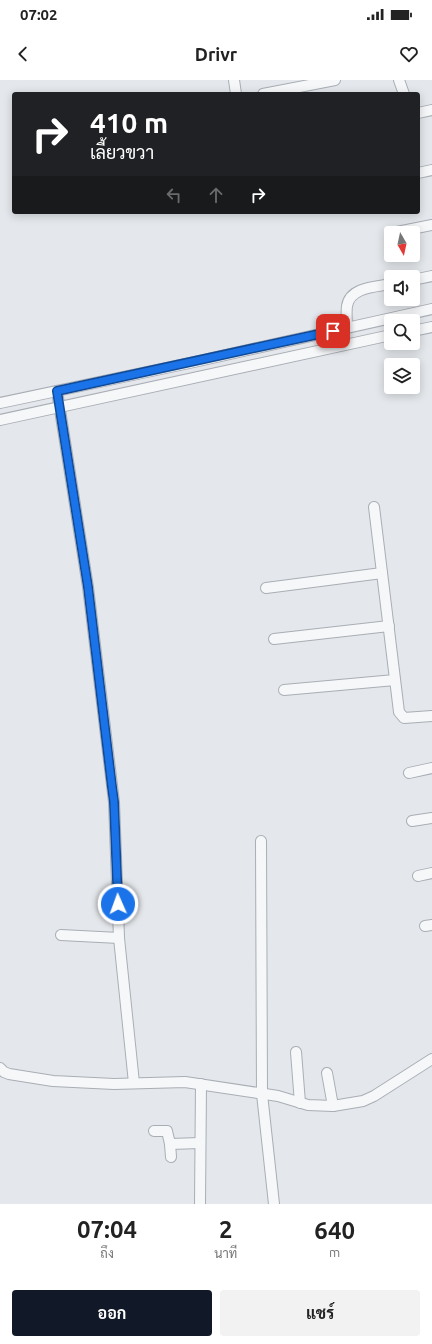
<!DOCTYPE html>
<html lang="th">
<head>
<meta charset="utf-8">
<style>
	:root { --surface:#fff; --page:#f2f2f2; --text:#222; --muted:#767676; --accent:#111827 }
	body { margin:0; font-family:Ubuntu,Sarabun,sans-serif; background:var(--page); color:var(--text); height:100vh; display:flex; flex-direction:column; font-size:15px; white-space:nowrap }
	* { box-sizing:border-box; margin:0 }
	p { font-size:13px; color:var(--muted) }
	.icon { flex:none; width:22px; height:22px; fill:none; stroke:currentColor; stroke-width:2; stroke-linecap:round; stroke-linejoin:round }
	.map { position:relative; height:1124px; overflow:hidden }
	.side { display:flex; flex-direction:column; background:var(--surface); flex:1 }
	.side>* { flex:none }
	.top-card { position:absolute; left:12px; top:12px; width:408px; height:122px; border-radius:4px; box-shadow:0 2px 10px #0003; background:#202124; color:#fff; overflow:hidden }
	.needle { width:26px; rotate:171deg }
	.fabs { position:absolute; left:384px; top:146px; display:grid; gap:8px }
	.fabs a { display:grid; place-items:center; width:36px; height:36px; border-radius:4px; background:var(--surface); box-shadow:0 2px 10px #0003; font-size:20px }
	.pin { position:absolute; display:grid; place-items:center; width:34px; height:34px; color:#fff; margin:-17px; border-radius:8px; box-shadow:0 2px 6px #0006 }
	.me { position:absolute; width:44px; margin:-22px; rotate:358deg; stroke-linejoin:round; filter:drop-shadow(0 0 3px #0008) }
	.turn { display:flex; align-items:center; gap:14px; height:84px; padding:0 12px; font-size:18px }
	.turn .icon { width:52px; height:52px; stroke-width:2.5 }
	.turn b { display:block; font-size:28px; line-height:34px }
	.lanes { display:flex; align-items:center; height:38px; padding:0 12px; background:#0003; justify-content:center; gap:20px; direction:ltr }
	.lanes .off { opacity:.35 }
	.eta { display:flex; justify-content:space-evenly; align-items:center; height:68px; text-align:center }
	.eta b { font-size:24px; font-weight:700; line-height:28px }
	.primary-button { display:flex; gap:8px; margin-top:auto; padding:8px 12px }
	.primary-button a { flex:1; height:46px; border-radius:4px; background:var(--accent); color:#fff; font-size:16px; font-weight:700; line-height:46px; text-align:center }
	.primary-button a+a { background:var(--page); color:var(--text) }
	.status { display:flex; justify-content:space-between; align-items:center; height:28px; padding:0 20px; background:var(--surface); direction:ltr }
	.status svg { height:11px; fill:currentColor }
	header { display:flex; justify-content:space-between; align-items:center; height:52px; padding:0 12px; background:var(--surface); font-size:18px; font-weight:700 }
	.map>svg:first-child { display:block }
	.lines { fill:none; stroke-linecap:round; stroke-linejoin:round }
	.minor-casing { stroke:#a9aeb5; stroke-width:12 }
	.minor { stroke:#f6f7f9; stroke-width:10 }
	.route-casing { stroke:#114b97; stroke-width:10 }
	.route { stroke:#1a73e8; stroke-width:7 }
</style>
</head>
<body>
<div class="status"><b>07:02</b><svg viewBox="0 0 49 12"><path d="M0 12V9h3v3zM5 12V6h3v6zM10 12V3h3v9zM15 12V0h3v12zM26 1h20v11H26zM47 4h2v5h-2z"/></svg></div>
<header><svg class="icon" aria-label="back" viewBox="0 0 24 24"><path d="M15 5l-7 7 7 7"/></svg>Drivr<svg class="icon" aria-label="heart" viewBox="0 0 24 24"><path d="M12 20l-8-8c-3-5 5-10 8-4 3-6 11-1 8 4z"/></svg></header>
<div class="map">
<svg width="432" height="1124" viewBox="0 0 432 1124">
	<rect width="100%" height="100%" fill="#e4e7eb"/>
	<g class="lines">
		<!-- minor casing -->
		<g class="minor-casing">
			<g id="minor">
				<polyline points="234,0 236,14"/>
				<polyline points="399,0 404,14"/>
				<polyline points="263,14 335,0"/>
				<polyline points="418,33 432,30"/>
				<polyline points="418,93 432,90"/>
				<polyline points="392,153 432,145"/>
				<polyline points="413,200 432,196"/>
				<path d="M347 248C347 241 346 233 347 226 350 207 376 207 391 204"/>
				<polyline points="413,251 432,247"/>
				<polyline points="57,311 88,507 114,722 119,858 134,1003"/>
				<polyline points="0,323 194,282 432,229"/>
				<polyline points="0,340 391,255"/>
				<polyline points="374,427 399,632 404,638 432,636"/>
				<polyline points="266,508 382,493"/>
				<polyline points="274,559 389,546"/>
				<polyline points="284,610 395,600"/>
				<polyline points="409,693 432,688"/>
				<polyline points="412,741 432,738"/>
				<polyline points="261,761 262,1014 274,1124"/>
				<polyline points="418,796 432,793"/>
				<polyline points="425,846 432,845"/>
				<polyline points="61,855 119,858"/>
				<polyline points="296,972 300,1023"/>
				<polyline points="0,988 4,992 9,994 53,1001 114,1004 185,1002 278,1016 308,1025 333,1026 363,1021 374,1016 432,979"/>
				<polyline points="327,993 333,1026"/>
				<polyline points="154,1051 167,1051 170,1064 200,1063"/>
				<polyline points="170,1064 171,1077"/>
				<polyline points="200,1124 201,1004"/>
			</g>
		</g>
		<!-- minor -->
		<use href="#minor" class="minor"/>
	</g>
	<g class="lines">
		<!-- route casing -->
		<g class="route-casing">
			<polyline id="route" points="118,824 114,722 112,707 88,507 57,311 333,251"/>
		</g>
		<!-- route -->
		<use href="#route" class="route"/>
	</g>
</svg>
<div class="fabs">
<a><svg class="needle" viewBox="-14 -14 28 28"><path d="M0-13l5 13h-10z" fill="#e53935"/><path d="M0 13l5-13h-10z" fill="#767676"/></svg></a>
<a><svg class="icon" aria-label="sound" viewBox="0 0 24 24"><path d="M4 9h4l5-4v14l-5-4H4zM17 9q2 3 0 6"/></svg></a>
<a><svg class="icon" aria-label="search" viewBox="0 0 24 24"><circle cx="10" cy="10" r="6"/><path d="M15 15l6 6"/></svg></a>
<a><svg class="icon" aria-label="layers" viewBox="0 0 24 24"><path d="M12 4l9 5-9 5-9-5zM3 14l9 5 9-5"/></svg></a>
</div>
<div class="pin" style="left:333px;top:251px;background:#d93025"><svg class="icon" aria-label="arrive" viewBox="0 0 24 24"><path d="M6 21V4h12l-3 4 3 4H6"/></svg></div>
<svg class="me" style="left:118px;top:824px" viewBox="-20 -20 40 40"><circle r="17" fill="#1a73e8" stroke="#fff" stroke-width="3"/><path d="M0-11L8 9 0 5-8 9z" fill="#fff"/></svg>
<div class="top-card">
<div class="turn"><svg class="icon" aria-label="right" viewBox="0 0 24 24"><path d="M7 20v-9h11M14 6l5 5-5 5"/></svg><div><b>410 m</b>เลี้ยวขวา</div></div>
<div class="lanes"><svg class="icon off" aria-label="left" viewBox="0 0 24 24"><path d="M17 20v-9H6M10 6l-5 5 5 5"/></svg><svg class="icon off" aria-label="ahead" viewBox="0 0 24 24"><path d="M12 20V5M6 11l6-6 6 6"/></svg><svg class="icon" aria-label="right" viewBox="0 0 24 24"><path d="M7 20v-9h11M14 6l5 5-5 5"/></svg></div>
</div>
</div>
<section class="side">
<div class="eta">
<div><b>07:04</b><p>ถึง</p></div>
<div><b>2</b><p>นาที</p></div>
<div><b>640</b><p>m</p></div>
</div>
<div class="primary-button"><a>ออก</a><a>แชร์</a></div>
</section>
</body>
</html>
